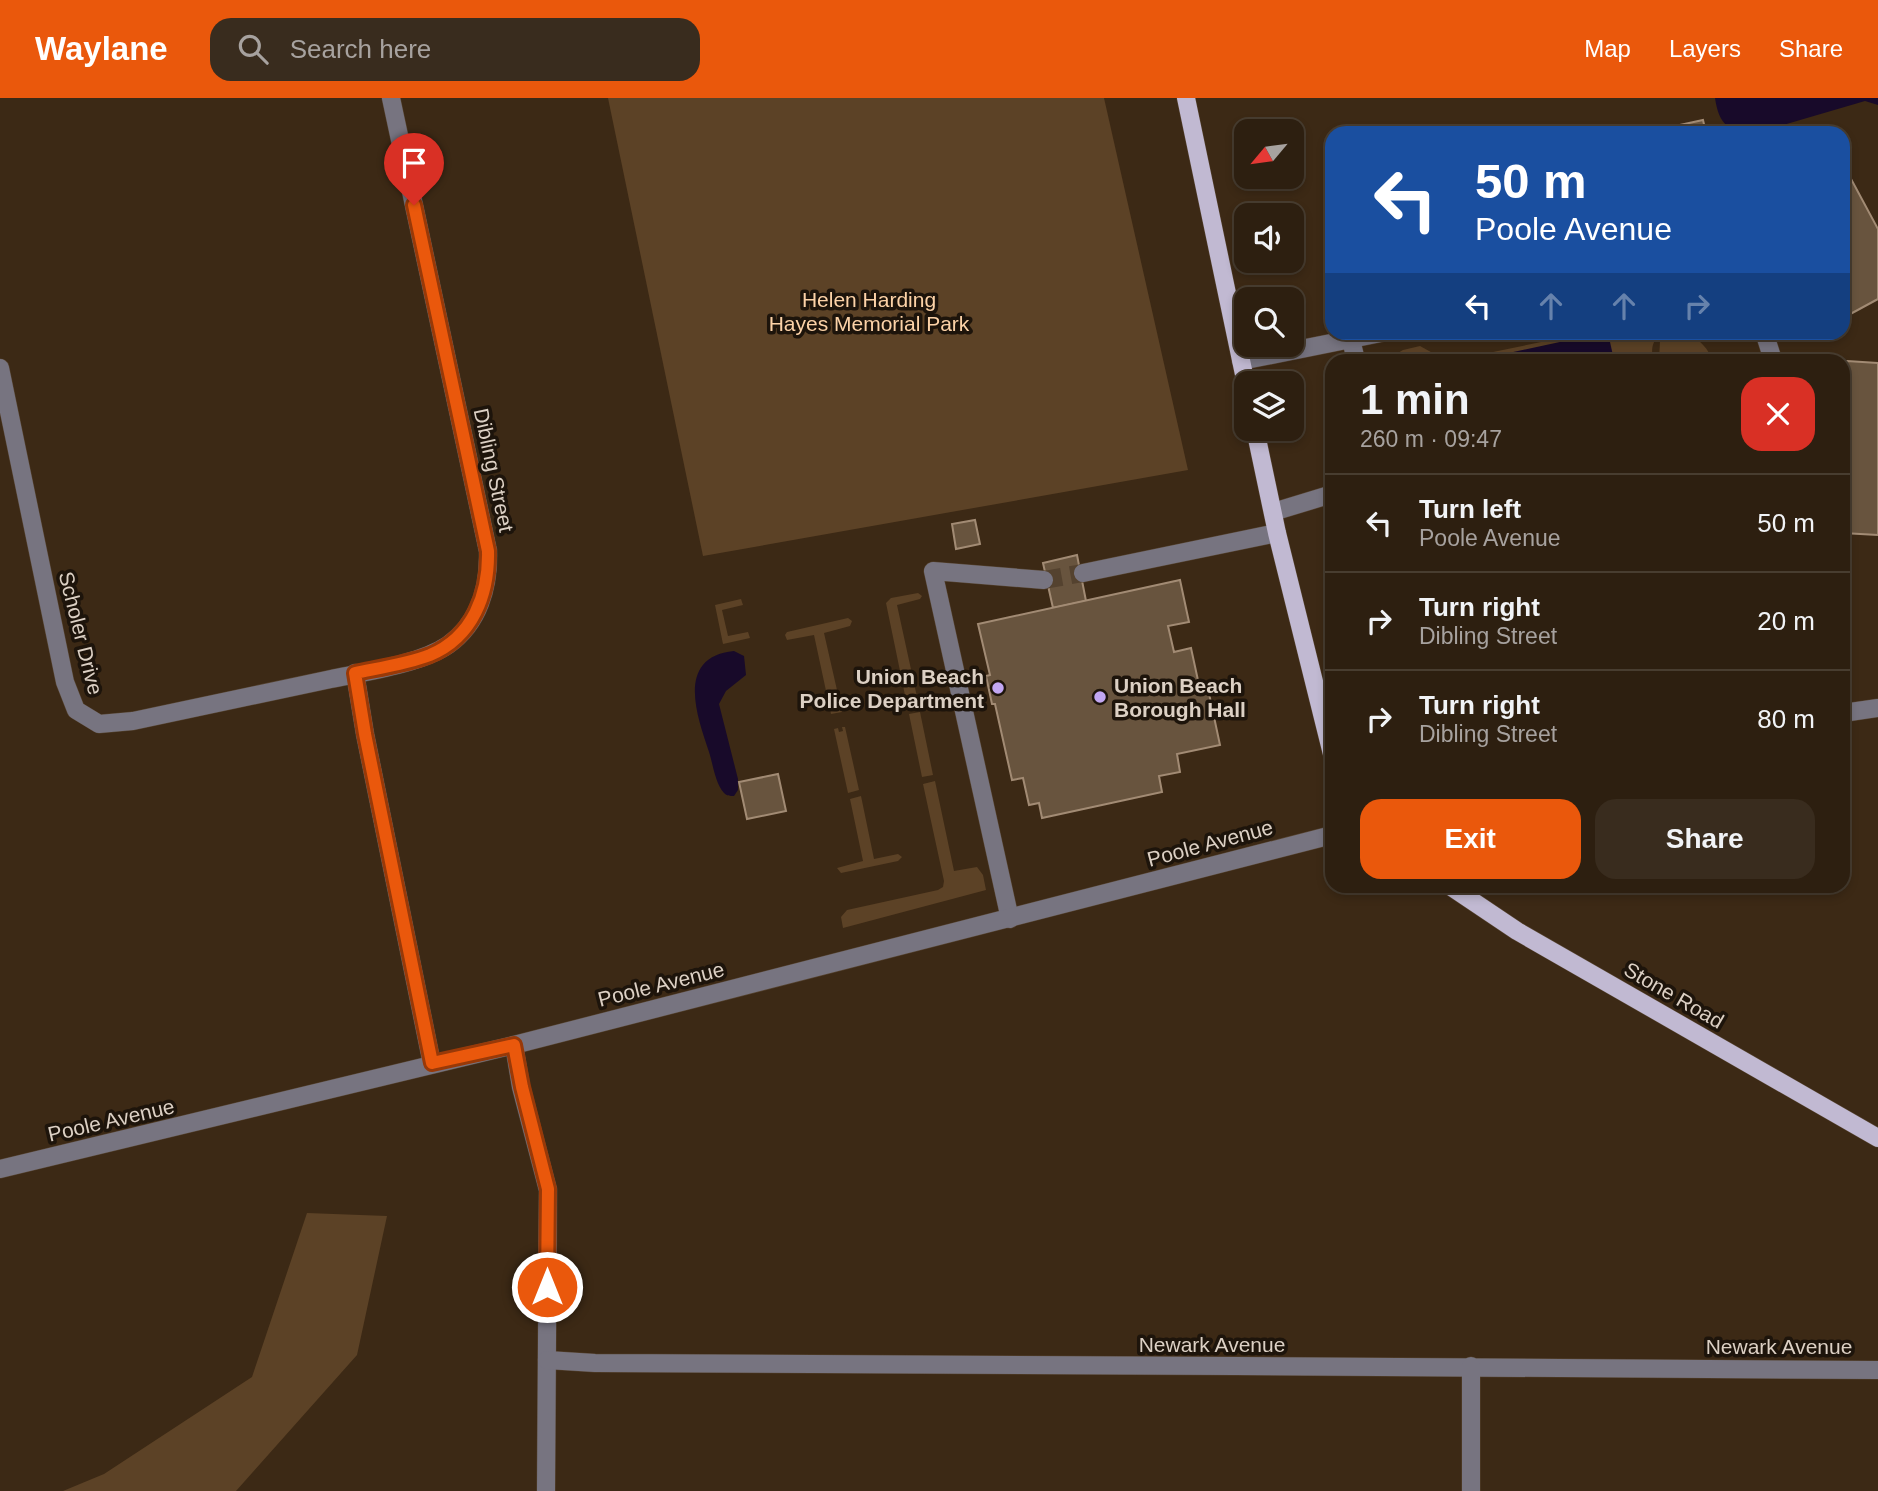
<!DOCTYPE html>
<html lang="en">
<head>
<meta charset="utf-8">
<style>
	:root { --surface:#2d1f10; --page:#392c1e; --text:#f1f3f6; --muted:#a7a29f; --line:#483d30; --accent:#ea580c }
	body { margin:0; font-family:Arial,sans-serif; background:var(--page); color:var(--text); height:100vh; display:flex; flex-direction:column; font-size:26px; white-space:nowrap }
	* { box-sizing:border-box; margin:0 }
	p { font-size:23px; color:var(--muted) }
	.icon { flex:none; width:38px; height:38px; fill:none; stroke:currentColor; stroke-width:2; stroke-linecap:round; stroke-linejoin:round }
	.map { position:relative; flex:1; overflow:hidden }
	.panel { position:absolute; left:1325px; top:256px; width:525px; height:539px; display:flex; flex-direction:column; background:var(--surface); border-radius:21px; box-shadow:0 4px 10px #0003,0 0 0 2px var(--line) }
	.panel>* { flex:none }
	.guide { position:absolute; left:1325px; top:28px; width:525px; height:214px; border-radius:21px; box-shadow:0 4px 10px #0003,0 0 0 2px var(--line); background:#1a4fa0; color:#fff; overflow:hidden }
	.needle { width:46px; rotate:241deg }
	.buttons { position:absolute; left:1234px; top:21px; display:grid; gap:14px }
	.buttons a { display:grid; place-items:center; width:70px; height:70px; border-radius:14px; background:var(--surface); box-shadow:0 4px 10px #0003,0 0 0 2px var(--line); font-size:35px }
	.pin { position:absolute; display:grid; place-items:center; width:60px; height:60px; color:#fff; margin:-72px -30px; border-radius:50% 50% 50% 0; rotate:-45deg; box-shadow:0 0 7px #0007 }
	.pin .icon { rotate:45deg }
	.me { position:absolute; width:77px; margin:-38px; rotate:0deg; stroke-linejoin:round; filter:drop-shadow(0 0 5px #0008) }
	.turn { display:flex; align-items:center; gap:24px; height:147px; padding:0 35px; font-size:32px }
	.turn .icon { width:91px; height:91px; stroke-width:2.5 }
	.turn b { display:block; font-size:49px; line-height:60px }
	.lanes { display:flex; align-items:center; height:66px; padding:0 35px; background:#0003; justify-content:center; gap:35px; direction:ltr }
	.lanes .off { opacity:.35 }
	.round { display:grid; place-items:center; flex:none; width:74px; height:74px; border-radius:21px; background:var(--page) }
	.headline { display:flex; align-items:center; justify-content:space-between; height:119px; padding:0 35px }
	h1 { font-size:42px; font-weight:700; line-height:52px }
	.primary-button { display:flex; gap:14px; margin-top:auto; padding:14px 35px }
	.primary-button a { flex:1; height:80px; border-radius:21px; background:var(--accent); color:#fff; font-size:28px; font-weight:700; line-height:80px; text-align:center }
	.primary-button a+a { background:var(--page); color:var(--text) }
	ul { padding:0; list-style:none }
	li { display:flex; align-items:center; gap:21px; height:98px; padding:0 35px; border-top:2px solid var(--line) }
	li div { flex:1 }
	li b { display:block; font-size:26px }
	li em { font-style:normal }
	header { display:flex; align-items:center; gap:42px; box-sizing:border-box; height:98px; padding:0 35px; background:var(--accent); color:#fff }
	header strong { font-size:33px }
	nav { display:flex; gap:38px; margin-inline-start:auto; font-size:24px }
	.search { width:490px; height:63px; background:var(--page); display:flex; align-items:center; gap:18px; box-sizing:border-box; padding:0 24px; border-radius:21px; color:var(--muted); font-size:26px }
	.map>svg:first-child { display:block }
	.green { fill:#5c4226 }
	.water { fill:#180a2a }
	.building { fill:#68543e; stroke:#a28b74; stroke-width:2 }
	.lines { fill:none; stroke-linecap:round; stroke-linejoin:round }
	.minor-tunnel { stroke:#54422f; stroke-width:18; stroke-dasharray:18 9; stroke-linecap:butt }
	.minor-casing { stroke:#564431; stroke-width:19 }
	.major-casing { stroke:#564431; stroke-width:19 }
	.minor { stroke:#777480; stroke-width:18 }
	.major { stroke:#c1b9d2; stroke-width:18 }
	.route-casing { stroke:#983908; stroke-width:18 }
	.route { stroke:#ea580c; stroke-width:12 }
	.poi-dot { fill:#c2a7f2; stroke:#1d140b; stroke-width:2.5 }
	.labels { text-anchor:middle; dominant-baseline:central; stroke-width:7; stroke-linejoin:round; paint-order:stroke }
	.park-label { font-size:21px; fill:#fcd2a7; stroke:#1d140b }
	.street-label { font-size:21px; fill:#dcd0c4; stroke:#1d140b }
	.poi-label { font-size:21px; font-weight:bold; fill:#dcd0c4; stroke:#1d140b; text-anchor:end }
</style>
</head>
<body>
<header>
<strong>Waylane</strong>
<div class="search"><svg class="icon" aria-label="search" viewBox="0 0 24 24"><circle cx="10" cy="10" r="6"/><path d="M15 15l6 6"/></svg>Search here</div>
<nav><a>Map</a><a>Layers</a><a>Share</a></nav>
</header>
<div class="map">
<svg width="1878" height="1393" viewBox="0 0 1878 1393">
	<rect width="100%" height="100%" fill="#3c2915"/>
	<!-- green -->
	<g class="green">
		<polygon points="608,0 1104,0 1188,372 703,458"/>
		<path d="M1585 235H1661C1652 243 1651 251 1653 262H1454Z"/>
		<path d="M1672 235C1693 234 1704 244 1713 262H1659L1660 243Z"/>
		<polygon points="1420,248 1438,258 1439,262 1386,262 1403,252"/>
		<polygon points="918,495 922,498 920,501 897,507 917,599 906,602 886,505 891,500"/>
		<polygon points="741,501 743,507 722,512 728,538 748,534 750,540 723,546 715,507"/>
		<polygon points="848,520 852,523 850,528 824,535 842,614 831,616 814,537 787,542 785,537 787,534"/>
		<polygon points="920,614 933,677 922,679 909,616"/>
		<polygon points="842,629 845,629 859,692 848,695 834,631 838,630 839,634 843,633"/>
		<polygon points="935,683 954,773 977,769 983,777 986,792 843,830 841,819 847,812 938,792 943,789 944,783 923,686"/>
		<polygon points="861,698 874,761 898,756 902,759 898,763 841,775 837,770 863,763 850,701"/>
		<polygon points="307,1115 387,1118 357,1257 236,1393 63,1393 104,1376 252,1279"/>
	</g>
	<!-- water -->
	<g class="water">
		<path d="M1715 0H1878V7L1865 3 1756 35C1728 35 1719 26 1715 0Z"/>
		<polygon points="1606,234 1608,235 1614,262 1476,262"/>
		<path d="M734 553 744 558 746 577 726 593 719 606 738 681V692L734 698C730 698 727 698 724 695 715 685 713 666 709 654 697 618 675 559 734 553Z"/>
	</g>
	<!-- building -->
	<g class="building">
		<polygon points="1703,22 1706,35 1643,35"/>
		<polygon points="1843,66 1878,131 1878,201 1843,220"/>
		<polygon points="1847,263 1878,265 1878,437 1843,435 1843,315"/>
		<polygon points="975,422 980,446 956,451 952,426"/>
		<polygon points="1077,457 1086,503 1053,510 1043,465"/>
		<polygon points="1180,482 1189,524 1168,528 1174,554 1191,550 1199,587 1207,586 1220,647 1177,656 1180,674 1159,678 1162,694 1042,720 1039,705 1029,707 1023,680 1012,682 995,606 992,606 986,578 990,577 978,526"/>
		<polygon points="778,676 786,713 747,721 739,684"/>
	</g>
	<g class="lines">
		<!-- minor-tunnel -->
		<polyline class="minor-tunnel" points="1044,482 1083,475"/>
		<!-- minor casing -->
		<g class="minor-casing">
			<g id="minor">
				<polyline points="1764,234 1773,262"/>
				<polyline points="1351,242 1356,262"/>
				<polyline points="1241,263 1386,234"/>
				<path d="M0 270 65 584 76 612 99 626 133 623C199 609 265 595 331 581 365 574 420 566 448 547 479 525 489 489 488 453L391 0"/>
				<polyline points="1273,414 1332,396"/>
				<polyline points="1083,475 1277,435"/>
				<polyline points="355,575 365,636 432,966"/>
				<polyline points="1843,615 1878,610"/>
				<polyline points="1010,821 933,473 1044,482"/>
				<polyline points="514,947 521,989 548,1092 546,1393"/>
				<polyline points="0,1071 514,947 1332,737"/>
				<path d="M547 1262 595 1265C1023 1268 1450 1268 1878 1272"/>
				<polyline points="1471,1393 1471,1268"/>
			</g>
		</g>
		<!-- major casing -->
		<g class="major-casing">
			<g id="major">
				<polyline points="1186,0 1246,286"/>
				<polyline points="1255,331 1277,435 1332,656"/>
				<polyline points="1450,788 1517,833 1878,1040"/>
			</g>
		</g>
		<!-- minor -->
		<use href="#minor" class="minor"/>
		<!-- major -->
		<use href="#major" class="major"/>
	</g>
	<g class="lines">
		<!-- route casing -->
		<g class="route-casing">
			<path id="route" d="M414 107 488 453C489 496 473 539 430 557 407 566 379 570 355 575L365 636 432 965 514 947 522 989 548 1091 547 1189"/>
		</g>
		<!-- route -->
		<use href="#route" class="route"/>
	</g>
	<!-- markers -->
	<g class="poi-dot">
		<circle cx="998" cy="590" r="7"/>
		<circle cx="1100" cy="599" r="7"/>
	</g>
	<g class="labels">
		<!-- park labels -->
		<g class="park-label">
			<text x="869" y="201">Helen Harding<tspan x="869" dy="24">Hayes Memorial Park</tspan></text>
		</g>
		<!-- street labels -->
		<g class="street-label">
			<text transform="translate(494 372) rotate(78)">Dibling Street</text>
			<text transform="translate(81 535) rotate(76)">Scholer Drive</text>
			<text transform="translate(1210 745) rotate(-15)">Poole Avenue</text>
			<text transform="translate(661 886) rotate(-14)">Poole Avenue</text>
			<text transform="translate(1674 897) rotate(30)">Stone Road</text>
			<text transform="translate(111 1022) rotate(-13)">Poole Avenue</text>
			<text x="1212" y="1246">Newark Avenue</text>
			<text x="1779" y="1248">Newark Avenue</text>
		</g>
		<!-- poi labels -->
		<g class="poi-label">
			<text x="984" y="578">Union Beach<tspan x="984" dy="24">Police Department</tspan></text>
			<text x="1114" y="587" text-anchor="start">Union Beach<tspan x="1114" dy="24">Borough Hall</tspan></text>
		</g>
	</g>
</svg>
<div class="buttons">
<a><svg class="needle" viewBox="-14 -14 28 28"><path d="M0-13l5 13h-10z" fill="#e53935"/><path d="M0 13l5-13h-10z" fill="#a7a29f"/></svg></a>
<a><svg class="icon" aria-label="sound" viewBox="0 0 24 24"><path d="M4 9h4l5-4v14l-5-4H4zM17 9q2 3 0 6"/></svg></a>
<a><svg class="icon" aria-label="search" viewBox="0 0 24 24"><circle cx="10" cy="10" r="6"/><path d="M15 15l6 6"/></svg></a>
<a><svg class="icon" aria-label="layers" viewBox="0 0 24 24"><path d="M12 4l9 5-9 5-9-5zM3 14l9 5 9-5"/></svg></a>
</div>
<div class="pin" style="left:414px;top:107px;background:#d93025"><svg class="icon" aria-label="arrive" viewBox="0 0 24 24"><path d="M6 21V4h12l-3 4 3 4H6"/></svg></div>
<svg class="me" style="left:547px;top:1189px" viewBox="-20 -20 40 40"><circle r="17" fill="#ea580c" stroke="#fff" stroke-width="3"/><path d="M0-11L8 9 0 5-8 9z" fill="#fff"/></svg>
<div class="guide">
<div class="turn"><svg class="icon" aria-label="left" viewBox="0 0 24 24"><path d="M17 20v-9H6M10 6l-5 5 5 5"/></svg><div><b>50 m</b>Poole Avenue</div></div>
<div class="lanes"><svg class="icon" aria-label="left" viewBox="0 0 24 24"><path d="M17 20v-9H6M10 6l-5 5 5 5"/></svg><svg class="icon off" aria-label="ahead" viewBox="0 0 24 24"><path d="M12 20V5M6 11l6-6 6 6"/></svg><svg class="icon off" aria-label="ahead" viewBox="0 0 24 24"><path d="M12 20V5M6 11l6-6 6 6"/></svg><svg class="icon off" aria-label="right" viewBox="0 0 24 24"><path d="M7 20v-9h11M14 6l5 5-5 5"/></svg></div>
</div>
<section class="panel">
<div class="headline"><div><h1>1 min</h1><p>260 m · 09:47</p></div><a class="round" style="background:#d93025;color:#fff"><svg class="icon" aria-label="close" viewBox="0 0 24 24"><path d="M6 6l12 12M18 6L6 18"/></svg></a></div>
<ul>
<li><svg class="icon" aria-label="left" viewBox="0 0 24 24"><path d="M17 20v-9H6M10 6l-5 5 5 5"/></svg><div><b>Turn left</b><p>Poole Avenue</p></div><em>50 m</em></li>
<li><svg class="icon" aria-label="right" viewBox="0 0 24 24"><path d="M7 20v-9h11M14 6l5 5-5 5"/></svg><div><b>Turn right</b><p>Dibling Street</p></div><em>20 m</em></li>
<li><svg class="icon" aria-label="right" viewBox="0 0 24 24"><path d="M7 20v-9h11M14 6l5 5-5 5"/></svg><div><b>Turn right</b><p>Dibling Street</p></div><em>80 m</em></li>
</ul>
<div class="primary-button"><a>Exit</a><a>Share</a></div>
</section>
</div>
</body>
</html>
